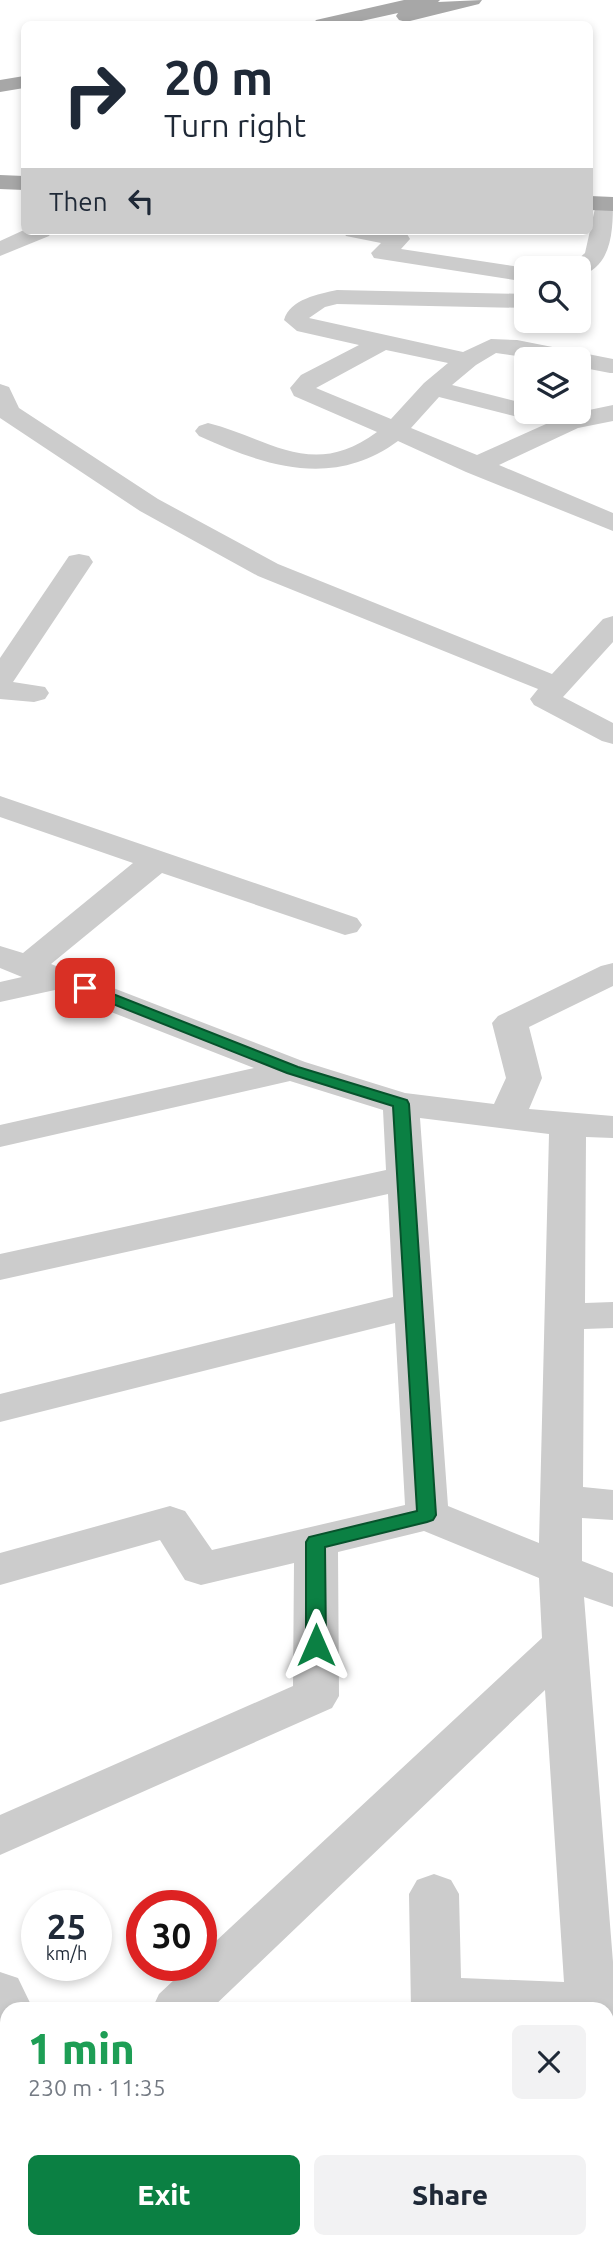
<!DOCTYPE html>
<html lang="en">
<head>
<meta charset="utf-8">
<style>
	:root { --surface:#fff; --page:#f2f2f3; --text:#1f2937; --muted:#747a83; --accent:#0b8043 }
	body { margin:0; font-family:Ubuntu,sans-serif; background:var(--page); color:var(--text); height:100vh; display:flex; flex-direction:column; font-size:26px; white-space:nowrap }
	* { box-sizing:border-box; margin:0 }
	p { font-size:23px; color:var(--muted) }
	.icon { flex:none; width:38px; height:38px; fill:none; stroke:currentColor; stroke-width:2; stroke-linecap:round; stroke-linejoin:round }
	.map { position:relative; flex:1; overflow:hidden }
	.panel { position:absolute; left:0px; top:2002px; width:614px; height:247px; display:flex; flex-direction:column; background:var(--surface); border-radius:21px 21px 0 0; box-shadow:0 4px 10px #0003 }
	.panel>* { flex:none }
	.hud { position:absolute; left:21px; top:21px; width:572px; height:214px; border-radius:10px; box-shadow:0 4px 10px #0003; background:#fff; color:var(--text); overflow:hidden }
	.buttons { position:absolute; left:514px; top:256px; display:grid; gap:14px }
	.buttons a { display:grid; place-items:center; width:77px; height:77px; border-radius:10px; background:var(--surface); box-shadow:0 4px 10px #0003; font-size:35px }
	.speed { position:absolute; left:21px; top:1890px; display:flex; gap:14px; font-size:35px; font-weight:700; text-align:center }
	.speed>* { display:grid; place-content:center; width:91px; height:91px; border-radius:50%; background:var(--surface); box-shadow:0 4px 10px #0003; line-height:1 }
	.speed small { font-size:18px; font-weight:400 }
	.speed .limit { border:10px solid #d22; background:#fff; color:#111 }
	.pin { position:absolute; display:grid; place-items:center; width:60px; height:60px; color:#fff; margin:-30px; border-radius:14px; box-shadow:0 4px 10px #0006 }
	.me { position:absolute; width:77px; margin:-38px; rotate:0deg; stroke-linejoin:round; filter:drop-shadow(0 0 5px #0008) }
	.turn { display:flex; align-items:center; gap:24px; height:147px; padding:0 28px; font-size:32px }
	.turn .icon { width:91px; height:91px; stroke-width:2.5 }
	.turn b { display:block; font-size:49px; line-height:60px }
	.then { display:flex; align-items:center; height:66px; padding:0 28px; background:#0003; gap:14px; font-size:26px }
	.round { display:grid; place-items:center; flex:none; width:74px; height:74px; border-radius:10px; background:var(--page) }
	.head { display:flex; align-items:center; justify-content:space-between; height:119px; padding:0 28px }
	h1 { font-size:42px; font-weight:800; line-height:52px; color:#1e9e55 }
	.cta { display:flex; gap:14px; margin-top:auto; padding:14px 28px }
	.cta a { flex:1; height:80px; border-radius:10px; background:var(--accent); color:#fff; font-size:28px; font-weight:800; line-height:80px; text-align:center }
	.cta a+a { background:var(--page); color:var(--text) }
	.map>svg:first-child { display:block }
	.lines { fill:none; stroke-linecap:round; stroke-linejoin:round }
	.minor { fill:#ccc; fill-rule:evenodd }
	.major { fill:#a7a7a7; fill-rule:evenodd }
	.route { fill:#0b8043; stroke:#07532c; stroke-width:2 }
</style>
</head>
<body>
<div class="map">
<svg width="613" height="2248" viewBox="0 0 613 2248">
	<rect width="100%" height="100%" fill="#fff"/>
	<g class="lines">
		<!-- minor -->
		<g class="minor">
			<path d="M607 197 613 199C613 229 613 267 579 276V268H568L585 253 596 204 599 199Z"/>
			<polygon points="24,230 52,231 49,236 0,256 0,241"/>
			<polygon points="343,231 392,231 407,234 410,239 401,249 527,268 527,282 374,258 371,253 381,243 346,236"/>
			<path d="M337 290 527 294V308L337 304 325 307 309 318 463 352 491 339 517 340 613 359V373H610L579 367V359H538L496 353 476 365 452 385 527 404V411H558L570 414 613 405V421L578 428 499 465 613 513V531L466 472 398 441C333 489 265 466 199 436L195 431 199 426 208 423C271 439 312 480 377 432L294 396 290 388 301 375 359 345 297 331 284 320C290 299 319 294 337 290ZM386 350 448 363 424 383 391 419 316 388ZM439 397 546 424 477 455 411 428Z"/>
			<polygon points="0,384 9,387 19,408 158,499 278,564 552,674 603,619 613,616 613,642 563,697 613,723 613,744 602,741 534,705 530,699 538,689 258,576 140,511 0,418"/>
			<polygon points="79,554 89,556 93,562 13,682 45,687 49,693 45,699 34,702 0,699 0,658 69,556"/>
			<path d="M0 796 357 918 362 925 357 932 345 935 162 873 51 964 305 1062 405 1093 494 1104 506 1078 492 1023 498 1016 601 966 613 963V986L529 1027 542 1078 529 1109 613 1116V1138L586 1137 585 1303 613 1302V1328L584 1329 583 1487 613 1490V1520L582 1518V1561L613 1573V1607L584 1597 613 1962V2028L607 2027V2009H411L409 1894 417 1880 434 1874 451 1880 459 1894 461 1978 564 1982 545 1690 211 2009H152L159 1994 190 1965H201V1955L542 1638 539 1578 424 1531 338 1552 339 1696 332 1708 0 1855V1815L293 1686 294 1563 201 1585 185 1580 160 1540 0 1585V1553L170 1506 185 1511 212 1550 405 1505 395 1323 0 1422V1394L393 1297 388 1194 0 1280V1254L386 1170 383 1110 290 1081 0 1147V1125L254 1068 55 990 0 1002V982L22 977 0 968V946L23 953 133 863 0 817ZM420 1118 549 1134 539 1543 448 1506Z"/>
			<polygon points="0,1972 18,1978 33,2009 7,2009 7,2030 0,2028"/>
			<polygon points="7,2142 7,2226 0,2224 0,2145"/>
			<polygon points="607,2229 613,2236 613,2248 541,2248 539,2242 607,2242"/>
			<polygon points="130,2242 206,2242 208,2248 132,2248"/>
			<polygon points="303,2242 359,2242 357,2248 301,2248"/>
		</g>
		<!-- major -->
		<g class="major">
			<polygon points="404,0 440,0 438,2 482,0 479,4 406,22 399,20 396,16 398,13 348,24 313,24 316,20"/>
			<polygon points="24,76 24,88 0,92 0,80"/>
			<polygon points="0,175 24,176 24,190 0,189"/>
			<polygon points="590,196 613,197 613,211 590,210"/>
		</g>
	</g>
	<!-- route -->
	<polygon class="route" points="85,983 298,1067 407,1100 409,1104 436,1515 433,1520 427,1522 325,1547 326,1645 323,1650 316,1652 309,1650 306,1645 306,1542 309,1537 417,1511 393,1106 287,1073 80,991 78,988 80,985"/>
</svg>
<div class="buttons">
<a><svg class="icon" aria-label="search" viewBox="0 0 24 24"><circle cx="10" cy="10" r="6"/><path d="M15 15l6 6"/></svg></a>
<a><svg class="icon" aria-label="layers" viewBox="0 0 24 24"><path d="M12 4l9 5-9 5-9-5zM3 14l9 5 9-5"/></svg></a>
</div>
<div class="speed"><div>25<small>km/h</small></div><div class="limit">30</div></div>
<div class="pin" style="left:85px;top:988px;background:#d93025"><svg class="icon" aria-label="arrive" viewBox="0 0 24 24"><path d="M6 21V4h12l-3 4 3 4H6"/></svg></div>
<svg class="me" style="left:316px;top:1645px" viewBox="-20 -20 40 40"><path d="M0-17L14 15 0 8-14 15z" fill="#0b8043" stroke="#fff" stroke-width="4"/></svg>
<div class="hud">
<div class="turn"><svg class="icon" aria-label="right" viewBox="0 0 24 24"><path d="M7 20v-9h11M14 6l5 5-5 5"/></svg><div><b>20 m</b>Turn right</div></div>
<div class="then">Then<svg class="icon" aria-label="left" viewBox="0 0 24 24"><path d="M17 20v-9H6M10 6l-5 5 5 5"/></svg></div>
</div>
<section class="panel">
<div class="head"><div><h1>1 min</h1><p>230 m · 11:35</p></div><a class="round"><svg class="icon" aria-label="close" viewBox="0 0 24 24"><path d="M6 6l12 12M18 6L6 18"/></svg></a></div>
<div class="cta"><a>Exit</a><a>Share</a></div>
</section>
</div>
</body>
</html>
